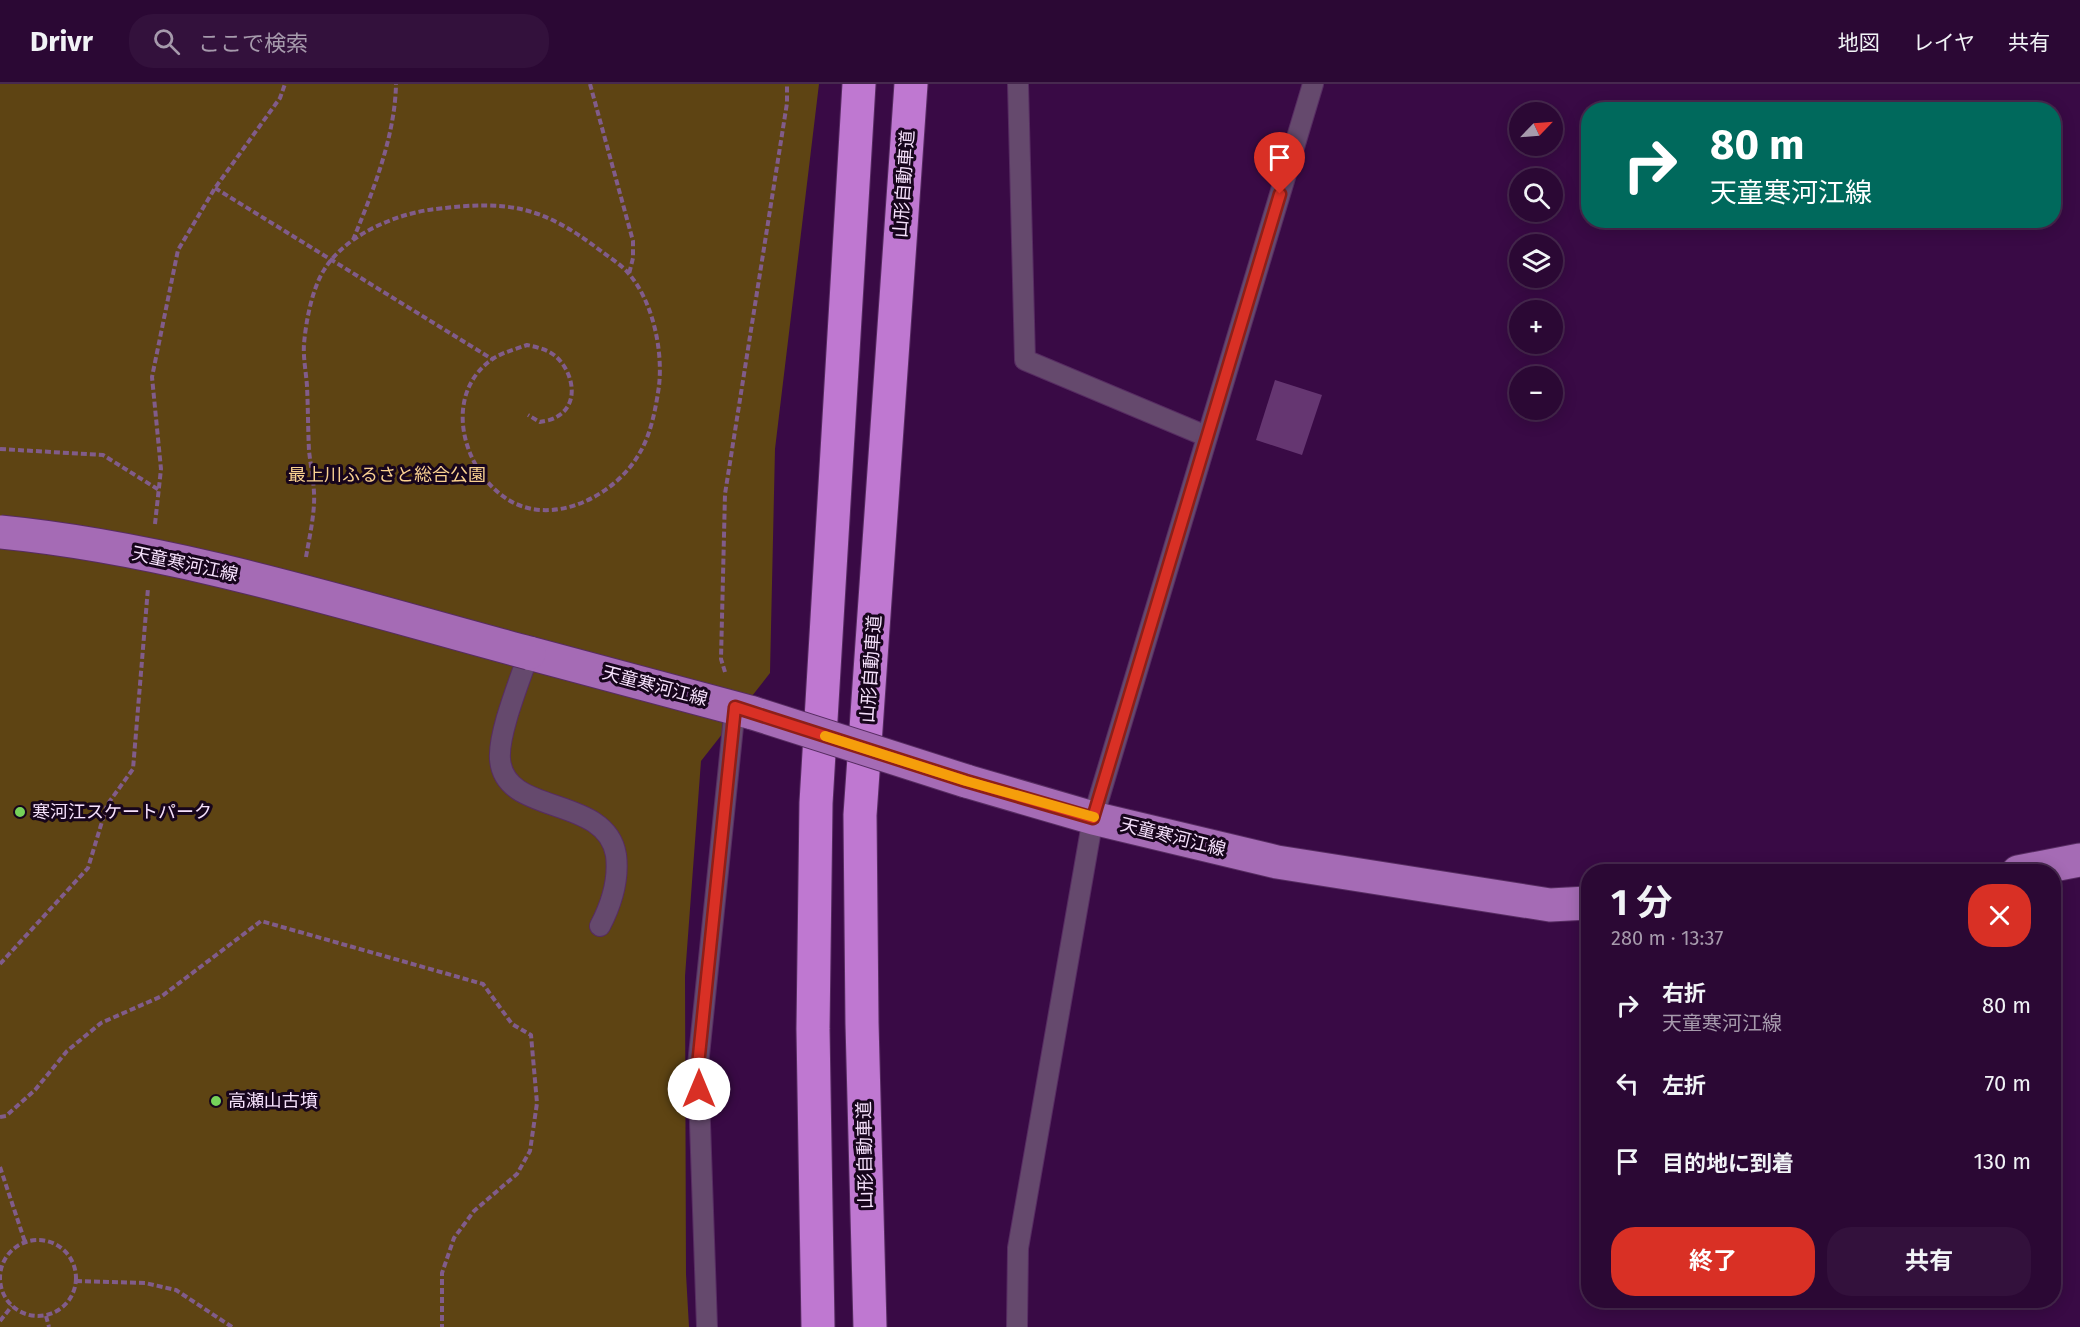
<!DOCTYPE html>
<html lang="ja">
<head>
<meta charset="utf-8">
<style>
	:root { --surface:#2b0834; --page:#33113c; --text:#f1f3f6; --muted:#a69aac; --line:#47294f; --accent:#d93025 }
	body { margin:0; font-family:"Fira Sans","Noto Sans JP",sans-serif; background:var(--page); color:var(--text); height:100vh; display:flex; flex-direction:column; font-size:22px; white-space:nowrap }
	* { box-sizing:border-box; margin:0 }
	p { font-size:20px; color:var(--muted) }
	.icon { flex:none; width:33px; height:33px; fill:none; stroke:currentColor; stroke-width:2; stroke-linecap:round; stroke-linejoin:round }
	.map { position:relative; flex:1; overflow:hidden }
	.sheet { position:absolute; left:1581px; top:780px; width:480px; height:444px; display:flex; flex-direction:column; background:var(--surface); border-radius:24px; box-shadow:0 3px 15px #0003,0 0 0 2px var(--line) }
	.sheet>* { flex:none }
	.top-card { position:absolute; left:1581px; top:18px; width:480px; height:126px; border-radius:24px; box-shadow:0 3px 15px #0003,0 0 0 2px var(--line); background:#00695c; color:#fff; overflow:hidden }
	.needle { width:39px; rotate:65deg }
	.fabs { position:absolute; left:1509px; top:18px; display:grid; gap:12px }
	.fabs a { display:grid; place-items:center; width:54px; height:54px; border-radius:50%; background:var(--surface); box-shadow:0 3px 15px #0003,0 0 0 2px var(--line); font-size:30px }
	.pin { position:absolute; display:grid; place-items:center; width:51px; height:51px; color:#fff; margin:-62px -26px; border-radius:50% 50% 50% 0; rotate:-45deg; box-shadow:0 0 6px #0007 }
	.pin .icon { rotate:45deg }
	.me { position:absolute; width:66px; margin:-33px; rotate:0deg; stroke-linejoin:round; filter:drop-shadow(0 0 4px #0008) }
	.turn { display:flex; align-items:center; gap:21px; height:126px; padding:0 30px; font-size:27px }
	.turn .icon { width:78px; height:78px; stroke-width:2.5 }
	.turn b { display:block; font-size:42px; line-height:51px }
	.round { display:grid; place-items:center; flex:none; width:63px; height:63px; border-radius:24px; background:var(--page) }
	.headline { display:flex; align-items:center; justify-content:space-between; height:102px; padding:0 30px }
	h1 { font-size:36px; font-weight:700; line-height:45px }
	.cta { display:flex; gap:12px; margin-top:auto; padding:12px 30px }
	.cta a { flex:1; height:69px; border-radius:24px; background:var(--accent); color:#fff; font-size:24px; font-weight:700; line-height:69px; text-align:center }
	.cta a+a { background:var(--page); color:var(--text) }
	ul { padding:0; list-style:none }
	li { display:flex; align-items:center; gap:18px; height:78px; padding:0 30px }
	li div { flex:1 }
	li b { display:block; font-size:22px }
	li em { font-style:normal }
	header { display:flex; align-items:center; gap:36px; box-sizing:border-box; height:84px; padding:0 30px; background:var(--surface); border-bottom:2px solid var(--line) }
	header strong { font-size:28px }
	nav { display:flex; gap:33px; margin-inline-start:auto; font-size:21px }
	.search { width:420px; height:54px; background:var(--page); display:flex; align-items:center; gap:15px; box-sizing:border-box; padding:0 21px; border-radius:24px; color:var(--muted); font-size:22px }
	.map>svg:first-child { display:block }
	.green { fill:#5e4413 }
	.building { fill:#653671 }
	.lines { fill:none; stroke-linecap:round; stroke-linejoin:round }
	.lane-casing { stroke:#572c62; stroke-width:22 }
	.primary-casing { stroke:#572c62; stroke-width:35 }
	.highway-casing { stroke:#572c62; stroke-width:35 }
	.path { stroke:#815c8a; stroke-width:4; stroke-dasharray:6 3; stroke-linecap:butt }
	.lane { stroke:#65496d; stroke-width:20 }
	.primary { stroke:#a56bb5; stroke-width:33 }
	.highway { stroke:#bf78d1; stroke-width:33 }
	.primary-bridge-casing { stroke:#572c62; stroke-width:35; stroke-linecap:butt }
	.primary-bridge { stroke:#a56bb5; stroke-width:33 }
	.route-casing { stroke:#8d1f18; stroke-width:15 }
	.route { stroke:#d93025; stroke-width:10 }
	.slow { stroke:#f59e0b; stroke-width:10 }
	.poi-dot { fill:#76d25a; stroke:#17051c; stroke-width:2 }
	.labels { text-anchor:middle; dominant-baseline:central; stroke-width:6; stroke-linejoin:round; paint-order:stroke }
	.street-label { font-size:18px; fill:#f6e1fc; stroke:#17051c }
	.park-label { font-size:18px; fill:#fad291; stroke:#17051c }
	.poi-label { font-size:18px; fill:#f6e1fc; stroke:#17051c; text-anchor:start }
</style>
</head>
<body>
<header>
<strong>Drivr</strong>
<div class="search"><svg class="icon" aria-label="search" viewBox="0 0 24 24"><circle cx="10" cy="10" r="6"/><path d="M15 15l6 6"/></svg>ここで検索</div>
<nav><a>地図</a><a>レイヤ</a><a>共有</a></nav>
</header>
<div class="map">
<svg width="2080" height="1243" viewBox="0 0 2080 1243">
	<rect width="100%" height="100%" fill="#390a45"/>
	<!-- green -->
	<polygon class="green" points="0,0 819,0 775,365 770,589 701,677 685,892 686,1190 689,1243 0,1243"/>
	<!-- building -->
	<polygon class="building" points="1275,296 1322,311 1302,371 1256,356"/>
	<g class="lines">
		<!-- lane casing -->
		<g class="lane-casing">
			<g id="lane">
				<polyline points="1018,0 1025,276 1206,352"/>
				<path d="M529 569C520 596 498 649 500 675 504 733 606 710 616 771 619 795 611 821 600 842"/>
				<polyline points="707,1243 698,981 735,623"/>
				<polyline points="1017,1243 1018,1164 1093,734 1313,0"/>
			</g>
		</g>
		<!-- primary casing -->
		<g class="primary-casing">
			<g id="primary">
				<polyline points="529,569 753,629"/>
				<polyline points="966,697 1093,734 1277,778 1550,821 1588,819"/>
				<polyline points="2018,788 2080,776"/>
			</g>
		</g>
		<!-- highway casing -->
		<g class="highway-casing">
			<g id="highway">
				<polyline points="818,1243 813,945 816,719 859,0"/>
				<polyline points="870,1243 862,939 860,731 911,0"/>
			</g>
		</g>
		<!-- path -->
		<g class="path">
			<polyline points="590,0 633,157 633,174 629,190"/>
			<polyline points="215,104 492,275"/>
			<path d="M353 156C373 107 395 53 396 0"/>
			<polyline points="0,365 103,371 159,406"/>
			<polyline points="155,440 161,385 152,293 178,166 215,104 280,14 285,0"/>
			<path d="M306 473C309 456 313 438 314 420 315 403 311 384 309 367 308 345 308 323 307 302 306 288 303 273 304 260 306 237 312 205 324 186 345 151 397 129 436 125 509 116 542 122 601 167 610 174 622 181 629 190 653 218 663 266 659 302 656 323 651 351 639 370 615 412 552 444 507 415 462 386 441 309 494 274 504 268 516 265 527 261 536 263 546 265 554 271 572 285 581 318 558 332 553 336 545 337 540 338L528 331"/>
			<polyline points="725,588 721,575 725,410 787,19 787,0"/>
			<polyline points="0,880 88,784 107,721 133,685 148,504"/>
			<polyline points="0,1033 6,1032 35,1006 67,967 101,939 162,912 261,837 483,900 512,940 531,951 537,1019 530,1067 517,1090 474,1127 454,1154 442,1189 442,1243"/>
			<polyline points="0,1083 25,1158"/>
			<circle cx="38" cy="1194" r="38"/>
			<polyline points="76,1197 145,1199 176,1206 232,1243"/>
			<polyline points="46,1232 49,1243"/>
			<polyline points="0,1237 12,1222"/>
		</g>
		<!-- lane -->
		<use href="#lane" class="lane"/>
		<!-- primary -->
		<use href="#primary" class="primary"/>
		<!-- highway -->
		<use href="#highway" class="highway"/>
		<!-- primary-bridge casing -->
		<g class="primary-bridge-casing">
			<g id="primary-bridge">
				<path d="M0 448C176 465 357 523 529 569"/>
				<polyline points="753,629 966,697"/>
			</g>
		</g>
		<!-- primary-bridge -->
		<use href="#primary-bridge" class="primary-bridge"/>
	</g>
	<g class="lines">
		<!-- route casing -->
		<g class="route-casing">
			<polyline id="route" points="699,1005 698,981 735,623 966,697 1093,734 1280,110"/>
		</g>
		<!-- route -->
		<use href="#route" class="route"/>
		<!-- slow -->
		<polyline class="slow" points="825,652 966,697 1094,733"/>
	</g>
	<!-- markers -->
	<g class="poi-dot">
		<circle cx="20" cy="728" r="6"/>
		<circle cx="216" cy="1017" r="6"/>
	</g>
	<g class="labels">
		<!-- street labels -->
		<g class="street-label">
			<text transform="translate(904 100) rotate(-86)">山形自動車道</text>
			<text transform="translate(185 480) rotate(12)">天童寒河江線</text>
			<text transform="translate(871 585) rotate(-86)">山形自動車道</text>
			<text transform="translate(655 602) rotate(15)">天童寒河江線</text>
			<text transform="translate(1173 753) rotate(14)">天童寒河江線</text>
			<text transform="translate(865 1071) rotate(-91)">山形自動車道</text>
		</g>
		<!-- park labels -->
		<g class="park-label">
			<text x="387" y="391">最上川ふるさと総合公園</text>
		</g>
		<!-- poi labels -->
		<g class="poi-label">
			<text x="32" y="728">寒河江スケートパーク</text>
			<text x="228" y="1017">高瀬山古墳</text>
		</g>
	</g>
</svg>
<div class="fabs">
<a><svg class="needle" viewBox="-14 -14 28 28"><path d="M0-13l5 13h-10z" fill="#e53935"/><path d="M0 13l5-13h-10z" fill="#a69aac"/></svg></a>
<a><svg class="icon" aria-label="search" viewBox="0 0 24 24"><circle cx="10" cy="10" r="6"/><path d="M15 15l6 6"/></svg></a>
<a><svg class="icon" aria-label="layers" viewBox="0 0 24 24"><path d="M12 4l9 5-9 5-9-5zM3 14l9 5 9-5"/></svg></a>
<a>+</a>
<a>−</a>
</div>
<div class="pin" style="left:1280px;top:110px;background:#d93025"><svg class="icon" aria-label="arrive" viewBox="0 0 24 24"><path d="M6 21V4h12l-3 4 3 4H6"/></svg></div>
<svg class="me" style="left:699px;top:1005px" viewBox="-20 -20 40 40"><circle r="19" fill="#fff"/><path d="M0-13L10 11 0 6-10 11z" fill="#d93025"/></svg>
<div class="top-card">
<div class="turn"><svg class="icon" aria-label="right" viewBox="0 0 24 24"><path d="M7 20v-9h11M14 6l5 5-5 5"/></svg><div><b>80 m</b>天童寒河江線</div></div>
</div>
<section class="sheet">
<div class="headline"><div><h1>1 分</h1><p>280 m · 13:37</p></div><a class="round" style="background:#d93025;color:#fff"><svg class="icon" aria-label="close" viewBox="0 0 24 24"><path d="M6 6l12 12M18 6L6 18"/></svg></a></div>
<ul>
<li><svg class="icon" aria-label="right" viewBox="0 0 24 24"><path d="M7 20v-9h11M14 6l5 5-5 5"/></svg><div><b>右折</b><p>天童寒河江線</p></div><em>80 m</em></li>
<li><svg class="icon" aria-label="left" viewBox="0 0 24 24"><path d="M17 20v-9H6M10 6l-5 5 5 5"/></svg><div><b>左折</b></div><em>70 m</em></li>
<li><svg class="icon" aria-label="arrive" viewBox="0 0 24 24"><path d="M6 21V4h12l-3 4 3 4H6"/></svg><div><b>目的地に到着</b></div><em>130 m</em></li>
</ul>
<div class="cta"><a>終了</a><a>共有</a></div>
</section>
</div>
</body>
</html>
